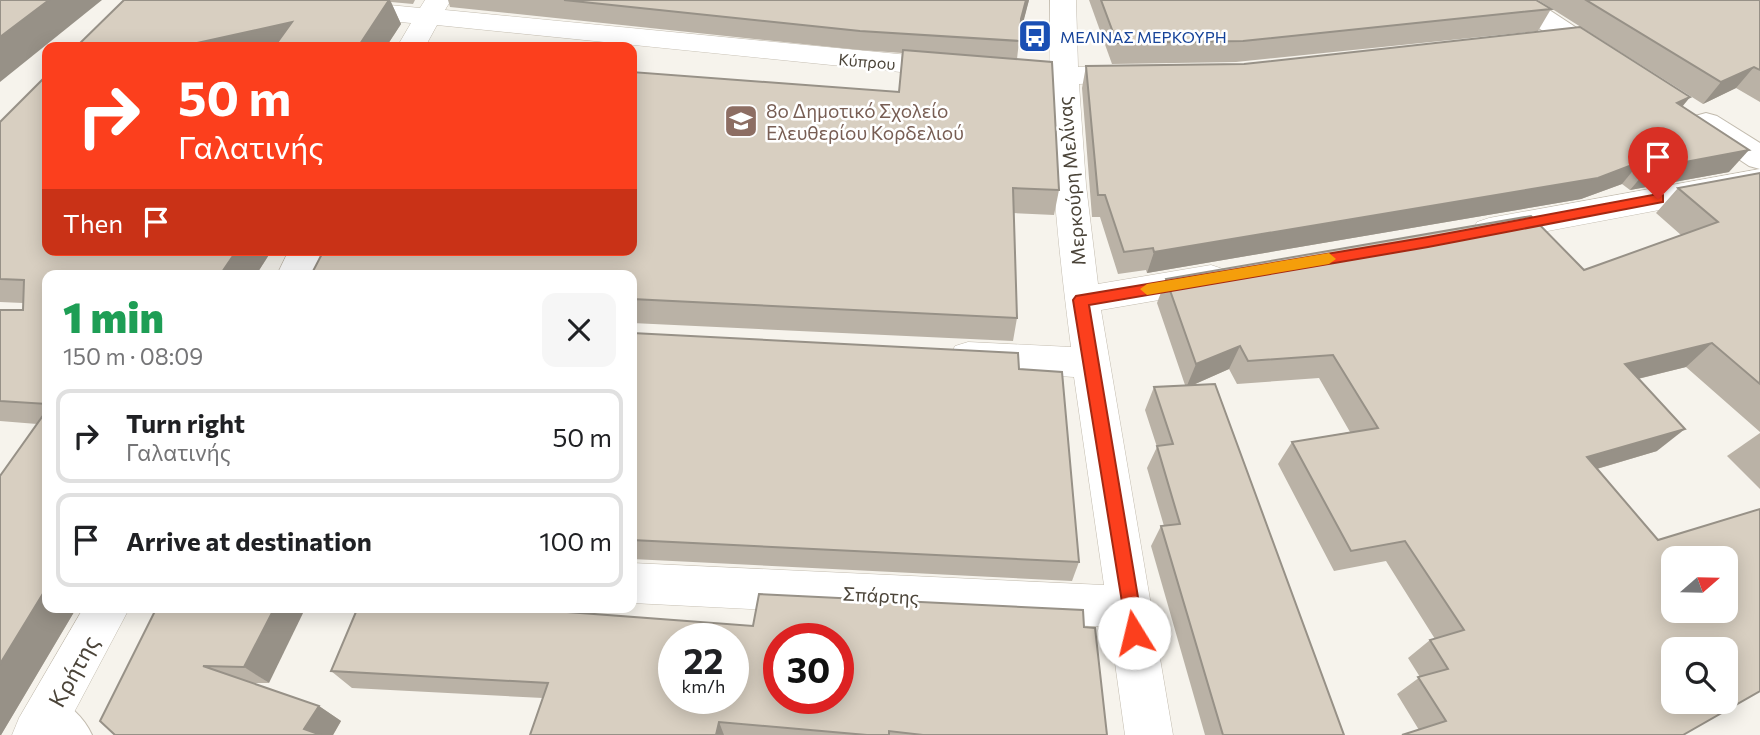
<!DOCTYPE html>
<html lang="en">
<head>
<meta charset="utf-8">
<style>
	:root { --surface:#fff; --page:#f6f6f6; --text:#202124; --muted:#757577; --line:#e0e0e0 }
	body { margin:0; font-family:Commissioner,sans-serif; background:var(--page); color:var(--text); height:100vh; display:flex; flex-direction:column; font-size:26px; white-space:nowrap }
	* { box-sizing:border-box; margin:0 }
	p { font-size:23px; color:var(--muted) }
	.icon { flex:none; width:38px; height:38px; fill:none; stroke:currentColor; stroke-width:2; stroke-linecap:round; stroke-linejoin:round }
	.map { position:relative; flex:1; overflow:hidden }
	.details { position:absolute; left:42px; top:270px; width:595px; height:343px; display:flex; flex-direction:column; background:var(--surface); border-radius:14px; box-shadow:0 4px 18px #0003 }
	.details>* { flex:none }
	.guide { position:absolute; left:42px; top:42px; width:595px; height:214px; border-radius:14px; box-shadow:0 4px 18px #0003; background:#fc3f1d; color:#fff; overflow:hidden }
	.needle { width:46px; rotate:70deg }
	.controls { position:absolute; left:1661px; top:546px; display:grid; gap:14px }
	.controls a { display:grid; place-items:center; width:77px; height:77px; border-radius:14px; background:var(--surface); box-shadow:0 4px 18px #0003; font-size:35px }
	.speed { position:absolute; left:658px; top:623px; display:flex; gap:14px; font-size:35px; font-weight:700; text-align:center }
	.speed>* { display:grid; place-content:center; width:91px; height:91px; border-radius:50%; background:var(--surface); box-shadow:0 4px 18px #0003; line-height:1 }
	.speed small { font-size:18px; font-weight:400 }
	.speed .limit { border:10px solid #d22; background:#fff; color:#111 }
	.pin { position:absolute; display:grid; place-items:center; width:60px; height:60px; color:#fff; margin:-72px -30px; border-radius:50% 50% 50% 0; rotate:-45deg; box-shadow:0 0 7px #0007 }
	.pin .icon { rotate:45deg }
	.me { position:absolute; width:77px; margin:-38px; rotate:351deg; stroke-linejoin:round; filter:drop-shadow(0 0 5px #0008) }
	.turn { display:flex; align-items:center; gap:24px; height:147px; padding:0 21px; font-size:32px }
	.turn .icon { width:91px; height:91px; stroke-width:2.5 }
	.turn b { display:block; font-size:49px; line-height:60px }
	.then { display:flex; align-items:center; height:66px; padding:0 21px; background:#0003; gap:14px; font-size:26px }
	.round { display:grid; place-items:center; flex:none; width:74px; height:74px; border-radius:14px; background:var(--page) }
	.summary { display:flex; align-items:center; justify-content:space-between; height:119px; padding:0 21px }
	h1 { font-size:42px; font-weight:800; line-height:52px; color:#1e9e55 }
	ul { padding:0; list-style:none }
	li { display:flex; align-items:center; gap:21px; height:94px; margin:0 14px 10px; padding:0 7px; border:4px solid var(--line); border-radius:14px }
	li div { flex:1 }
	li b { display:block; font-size:26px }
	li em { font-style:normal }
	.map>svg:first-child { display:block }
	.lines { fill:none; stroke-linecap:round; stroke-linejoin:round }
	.pedestrian-casing { stroke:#c2bbae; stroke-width:2 }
	.minor-casing { stroke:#c2bbae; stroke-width:1 }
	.tertiary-casing { stroke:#c2bbae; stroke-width:2 }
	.pedestrian { fill:#fff; fill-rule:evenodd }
	.minor { fill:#fff; fill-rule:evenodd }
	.tertiary { fill:#fff; fill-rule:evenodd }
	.wall { fill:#bab2a6 }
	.shaded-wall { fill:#979187 }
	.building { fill:#d8cfc1; stroke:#979187; stroke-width:2; fill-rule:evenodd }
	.route { fill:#fc3f1d; stroke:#a42913; stroke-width:2 }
	.slow { fill:#f59e0b }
	.labels { text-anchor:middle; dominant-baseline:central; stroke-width:5; stroke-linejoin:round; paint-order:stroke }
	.far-transit-label { font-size:16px; fill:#164399; stroke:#fff; text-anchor:start }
	.far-street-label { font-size:16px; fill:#4b4439; stroke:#fff }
	.education-label { font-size:19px; fill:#785e54; stroke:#fff; text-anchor:start }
	.street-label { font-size:19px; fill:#4b4439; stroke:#fff }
	.near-street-label { font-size:23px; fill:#4b4439; stroke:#fff }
</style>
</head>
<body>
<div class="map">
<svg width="1760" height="735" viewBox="0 0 1760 735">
	<rect width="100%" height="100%" fill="#f6f3ec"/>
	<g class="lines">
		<!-- pedestrian casing -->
		<g class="pedestrian-casing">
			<path id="pedestrian" d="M50 695C68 703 84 717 92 735H50L38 724 33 712 38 700Z"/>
		</g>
		<!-- minor casing -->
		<g class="minor-casing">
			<g id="minor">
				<polygon points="235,0 338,0 420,8 425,0 451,0 445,10 950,59 960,62 964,68 960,74 950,77 437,25 425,47 397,47 411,23 248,8 239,6"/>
				<path d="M1050 0H1076L1078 67 1135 66 1145 69 1149 75 1145 81 1079 84 1086 185 1098 284 1211 265 1223 269 1228 278 1223 287 1211 291 1101 310 1173 735H1125L1110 627 632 603V563L1104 585 1074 377 968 370 955 366 950 356 955 346 968 342 1071 347C1060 261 1050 172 1050 84L994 78 990 72 994 66 1004 63 1050 66Z"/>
				<polygon points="1760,169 1760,191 1489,242 1477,238 1473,230 1477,222 1489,218"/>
				<polygon points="289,250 323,250 311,275 277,275"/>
				<polygon points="84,607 130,607 62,735 12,735 19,718"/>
			</g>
		</g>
		<!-- tertiary casing -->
		<g class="tertiary-casing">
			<g id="tertiary">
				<polygon points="1501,0 1534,0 1612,51 1617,57 1612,63 1602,66 1592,63 1505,6"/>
				<polygon points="1706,113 1717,116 1760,143 1760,169 1749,166 1695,130 1690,123 1695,116"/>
			</g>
		</g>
		<!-- pedestrian -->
		<use href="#pedestrian" class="pedestrian"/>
		<!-- minor -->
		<use href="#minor" class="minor"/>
		<!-- tertiary -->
		<use href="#tertiary" class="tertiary"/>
	</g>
	<!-- wall -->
	<g class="wall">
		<polygon points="124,0 415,0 413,4 391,2 401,24 386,47 76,47"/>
		<polygon points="448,0 1029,0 1020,32 1017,59 1059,190 1054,215 1013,213 1017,318 1013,341 632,323 632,275 899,92 902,53 860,50 450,7"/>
		<polygon points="1089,0 1536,0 1551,9 1538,31 1236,62 1112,64"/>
		<polygon points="1538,0 1760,0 1760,102 1736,88 1703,104"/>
		<polygon points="1086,66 1690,97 1682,107 1729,172 1630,190 1622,184 1581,199 1147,273 1146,270 1118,274 1100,217 1092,217 1082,88"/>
		<polygon points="47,75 47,250 272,250 256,275 47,275 47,607 77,607 1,735 0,735 0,476 37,424 0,421 0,310 23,310 23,303 0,302 0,122"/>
		<polygon points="1760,173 1760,432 1686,367 1638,379 1657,451 1597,469 1760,691 1419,730 1397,694 1420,677 1408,658 1430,640 1435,639 1386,561 1334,571 1278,464 1292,442 1350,432 1319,378 1237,384 1229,369 1193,385 1344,735 1205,735 1151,546 1161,526 1164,526 1147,468 1157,447 1145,410 1154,387 1185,385 1157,303 1166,279 1584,270 1681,235 1656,213 1678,188"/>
		<polygon points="632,333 1019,369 1079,562 1072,581 632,559"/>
		<polygon points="1760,433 1760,489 1727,456"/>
		<polygon points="157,607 269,683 252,683 319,706 341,721 333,735 115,735"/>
		<polygon points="584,613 753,626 1084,627 1107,735 530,735 543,698 352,688 331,671"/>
	</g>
	<!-- shaded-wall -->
	<g class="shaded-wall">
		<polygon points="49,0 102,0 0,82 0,37"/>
		<polygon points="389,0 390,0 401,24 386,47 358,47"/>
		<polygon points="1026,0 1029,0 1019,39 1021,19"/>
		<polygon points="292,22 302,47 190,47 188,45"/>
		<polygon points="1754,67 1736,88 1703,104 1721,82"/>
		<polygon points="1690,97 1672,119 1677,103"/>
		<polygon points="1749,150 1729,172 1630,190 1648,169"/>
		<polygon points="1640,162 1622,184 1581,199 1147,273 1154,252"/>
		<polygon points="237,250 272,250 256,275 220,275"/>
		<polygon points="1712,343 1686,367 1600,388 1625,364"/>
		<polygon points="1240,346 1229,369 1186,388 1196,364"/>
		<polygon points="1685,429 1657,451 1562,479 1587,457"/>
		<polygon points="47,587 47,607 77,607 1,735 0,735 0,664"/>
		<polygon points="275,607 306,607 269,683 244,667"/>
		<polygon points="569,607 586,607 580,630 568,612"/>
		<polygon points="319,706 341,721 333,735 313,735 304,729"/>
		<polygon points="719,722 724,735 716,735"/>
	</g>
	<!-- building -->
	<g class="building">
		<polygon points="0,0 49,0 0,37"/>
		<polygon points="124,0 389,0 358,47 274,47 292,22 188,45 174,44 170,47 76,47"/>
		<polygon points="564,0 1026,0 1021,19 1020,41 860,31"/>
		<polygon points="1101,0 1536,0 1551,9 1243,41 1117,43"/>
		<polygon points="1586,0 1760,0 1760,70 1754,67 1721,82"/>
		<polygon points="1580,27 1690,97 1677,103 1749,150 1648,169 1640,162 1598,178 1154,252 1153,248 1124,252 1105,195 1098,195 1086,66 1244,64"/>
		<polygon points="903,50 1052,62 1059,190 1013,188 1017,318 632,299 632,275 311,275 324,250 632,250 632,72 899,92"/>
		<polygon points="47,75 47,250 237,250 220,275 47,275 47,404 0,401 0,310 23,310 24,280 0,279 0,122"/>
		<path d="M1760 173V384L1712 343 1625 364 1685 429 1587 457 1658 540 1760 509V691L1683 735H1402L1446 721 1418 677 1448 669 1430 640 1464 630 1405 541 1351 551 1292 442 1378 428 1333 355 1248 361 1240 346 1196 364 1166 279 1531 216 1584 270 1718 222 1678 188ZM1673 558H1726V611H1673ZM1673 649H1726V702H1673Z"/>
		<polygon points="632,333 1018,353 1019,369 1062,372 1079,562 632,540"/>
		<polygon points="1215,384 1344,735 1223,735 1161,526 1180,524 1157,446 1173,444 1154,387"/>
		<polygon points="47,410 47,587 0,664 0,476"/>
		<path d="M759 594 1083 610 1084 627 1095 628 1107 735H923L889 731V735H867L719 722 716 735H530L548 683 331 671 358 607H569L568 612 753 626ZM674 639H733V698H674ZM779 639H838V698H779Z"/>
		<polygon points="157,607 275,607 244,667 203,666 319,706 304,729 321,735 115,735 100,721"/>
	</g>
	<!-- route -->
	<polygon class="route" points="1658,194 1663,195 1663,202 1428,247 1089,305 1144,633 1141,639 1134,642 1128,639 1073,300 1076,296 1428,237"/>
	<!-- slow -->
	<polygon class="slow" points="1329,253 1336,259 1329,264 1147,295 1140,289 1147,284"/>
	<!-- icons -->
	<defs>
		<g id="bus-square" transform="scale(1.75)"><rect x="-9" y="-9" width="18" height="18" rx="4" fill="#1a4fb4" stroke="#fff"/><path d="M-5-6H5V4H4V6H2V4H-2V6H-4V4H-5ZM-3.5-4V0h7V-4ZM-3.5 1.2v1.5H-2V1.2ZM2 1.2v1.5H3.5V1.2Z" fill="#fff"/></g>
		<g id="school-square" transform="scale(1.75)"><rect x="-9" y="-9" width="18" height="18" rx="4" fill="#8d6e63" stroke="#fff"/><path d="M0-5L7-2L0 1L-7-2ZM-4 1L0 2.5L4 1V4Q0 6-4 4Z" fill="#fff"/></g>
	</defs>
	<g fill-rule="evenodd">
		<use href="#bus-square" x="1035" y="36"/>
		<use href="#school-square" x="741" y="121"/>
	</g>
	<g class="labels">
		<!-- far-transit labels -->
		<g class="far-transit-label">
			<text x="1060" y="36">ΜΕΛΙΝΑΣ ΜΕΡΚΟΥΡΗ</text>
		</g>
		<!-- far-street labels -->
		<g class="far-street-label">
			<text transform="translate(867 61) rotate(5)">Κύπρου</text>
		</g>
		<!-- education labels -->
		<g class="education-label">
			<text x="766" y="110">8ο Δημοτικό Σχολείο<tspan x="766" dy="22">Ελευθερίου Κορδελιού</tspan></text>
		</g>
		<!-- street labels -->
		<g class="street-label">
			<text transform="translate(1071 181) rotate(-95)">Μερκούρη Μελίνας</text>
			<text transform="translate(881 595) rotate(3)">Σπάρτης</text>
		</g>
		<!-- near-street labels -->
		<g class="near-street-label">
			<text transform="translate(73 671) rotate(-61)">Κρήτης</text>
		</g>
	</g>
</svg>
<div class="controls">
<a><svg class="needle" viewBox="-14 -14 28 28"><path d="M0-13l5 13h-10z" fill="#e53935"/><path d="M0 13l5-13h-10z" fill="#757577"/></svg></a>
<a><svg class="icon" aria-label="search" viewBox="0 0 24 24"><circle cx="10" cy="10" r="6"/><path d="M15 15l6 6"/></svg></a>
</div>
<div class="speed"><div>22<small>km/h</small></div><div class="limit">30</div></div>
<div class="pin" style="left:1658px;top:199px;background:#d93025"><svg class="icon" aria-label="arrive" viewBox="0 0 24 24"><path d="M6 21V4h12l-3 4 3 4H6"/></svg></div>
<svg class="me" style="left:1134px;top:633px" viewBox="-20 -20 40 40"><circle r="19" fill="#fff"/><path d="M0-13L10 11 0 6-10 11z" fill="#fc3f1d"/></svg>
<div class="guide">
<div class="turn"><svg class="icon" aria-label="right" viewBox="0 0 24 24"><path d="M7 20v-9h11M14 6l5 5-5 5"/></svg><div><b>50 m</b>Γαλατινής</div></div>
<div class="then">Then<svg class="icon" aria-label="arrive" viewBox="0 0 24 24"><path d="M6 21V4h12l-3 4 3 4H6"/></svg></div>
</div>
<section class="details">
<div class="summary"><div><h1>1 min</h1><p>150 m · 08:09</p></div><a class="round"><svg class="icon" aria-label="close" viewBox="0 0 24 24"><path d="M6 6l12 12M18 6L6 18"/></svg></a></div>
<ul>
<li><svg class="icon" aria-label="right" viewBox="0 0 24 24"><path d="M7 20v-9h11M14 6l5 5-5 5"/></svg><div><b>Turn right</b><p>Γαλατινής</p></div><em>50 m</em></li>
<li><svg class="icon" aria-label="arrive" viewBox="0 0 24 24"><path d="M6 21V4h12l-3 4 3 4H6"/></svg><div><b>Arrive at destination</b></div><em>100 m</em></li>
</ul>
</section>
</div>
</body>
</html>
